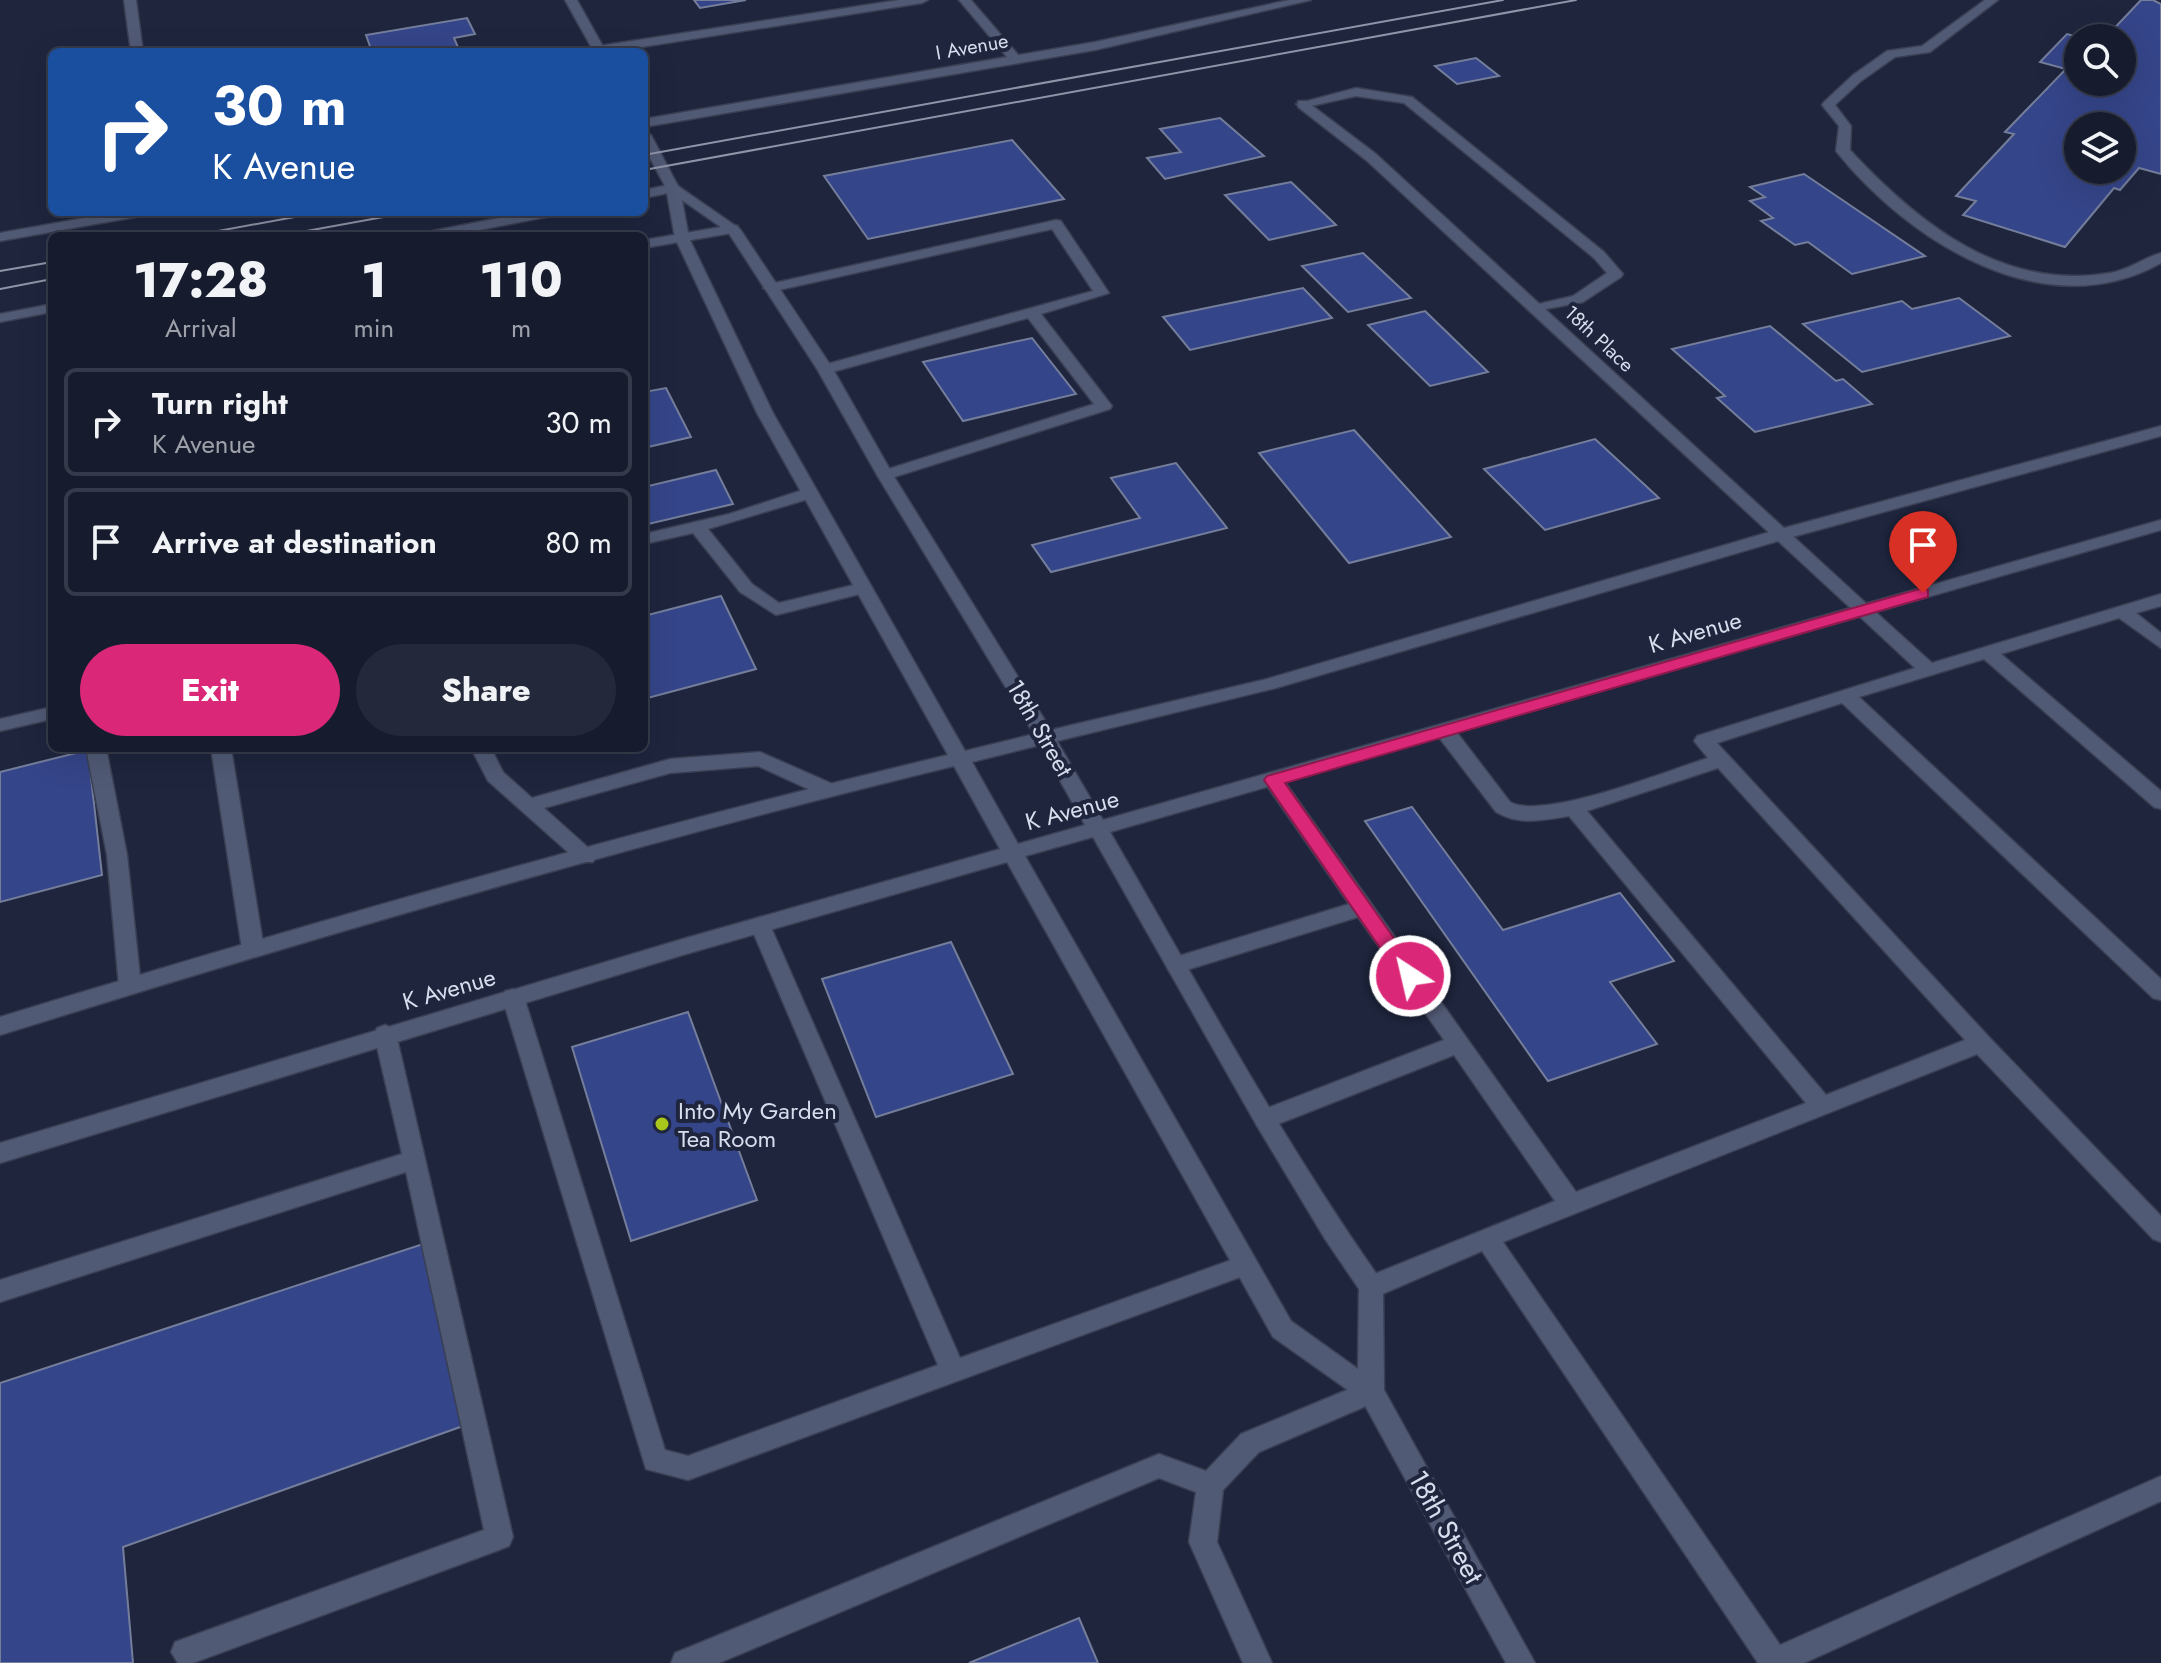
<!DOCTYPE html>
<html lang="en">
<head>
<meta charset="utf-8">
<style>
	:root { --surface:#161c2e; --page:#23293a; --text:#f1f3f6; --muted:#9ea1aa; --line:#353a4a; --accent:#db2777 }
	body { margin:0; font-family:Jost,sans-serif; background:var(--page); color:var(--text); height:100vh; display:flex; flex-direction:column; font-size:30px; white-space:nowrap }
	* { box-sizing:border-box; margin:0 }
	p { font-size:26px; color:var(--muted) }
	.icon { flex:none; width:44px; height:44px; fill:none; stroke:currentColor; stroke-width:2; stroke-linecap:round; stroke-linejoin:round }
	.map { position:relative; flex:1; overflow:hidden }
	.panel { position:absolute; left:48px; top:232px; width:600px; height:520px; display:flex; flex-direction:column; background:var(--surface); border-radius:12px; box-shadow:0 8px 32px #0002,0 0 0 2px var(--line) }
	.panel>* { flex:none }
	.banner { position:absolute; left:48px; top:48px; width:600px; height:168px; border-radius:12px; box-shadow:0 8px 32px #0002,0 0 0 2px var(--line); background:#1a4fa0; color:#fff; overflow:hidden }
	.tools { position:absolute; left:2064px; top:24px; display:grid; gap:16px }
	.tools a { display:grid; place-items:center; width:72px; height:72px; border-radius:50%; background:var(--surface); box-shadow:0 8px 32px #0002,0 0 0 2px var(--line); font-size:40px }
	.pin { position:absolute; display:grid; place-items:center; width:68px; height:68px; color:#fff; margin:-82px -34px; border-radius:50% 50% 50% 0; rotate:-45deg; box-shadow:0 0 8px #0007 }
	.pin .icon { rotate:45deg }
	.me { position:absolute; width:88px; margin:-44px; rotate:325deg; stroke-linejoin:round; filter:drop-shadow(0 0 6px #0008) }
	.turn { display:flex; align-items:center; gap:28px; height:168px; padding:0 32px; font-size:36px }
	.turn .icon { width:104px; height:104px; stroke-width:2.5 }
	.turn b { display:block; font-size:56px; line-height:68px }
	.eta { display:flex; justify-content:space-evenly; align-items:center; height:136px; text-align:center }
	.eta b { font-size:48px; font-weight:800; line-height:56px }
	.button { display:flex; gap:16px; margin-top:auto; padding:16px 32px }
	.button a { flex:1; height:92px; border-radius:48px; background:var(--accent); color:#fff; font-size:32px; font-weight:800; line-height:92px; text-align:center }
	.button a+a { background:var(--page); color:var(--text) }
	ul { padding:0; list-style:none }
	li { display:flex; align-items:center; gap:24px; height:108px; margin:0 16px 12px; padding:0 16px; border:4px solid var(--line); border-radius:12px }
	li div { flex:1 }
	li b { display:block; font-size:30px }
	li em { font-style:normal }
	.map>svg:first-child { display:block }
	.building { fill:#354589; stroke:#747e9b; stroke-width:2; fill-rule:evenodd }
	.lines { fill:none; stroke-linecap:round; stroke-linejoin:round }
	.lane-casing { stroke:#3a3f53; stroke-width:3 }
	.street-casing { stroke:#3a3f53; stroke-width:3 }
	.secondary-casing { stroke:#3a3f53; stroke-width:3 }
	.lane { fill:#515a75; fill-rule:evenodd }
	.street { fill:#515a75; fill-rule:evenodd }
	.secondary { fill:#515a75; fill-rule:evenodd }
	.tram { stroke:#8f95a8; stroke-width:2 }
	.route { fill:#db2777; stroke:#8e194d; stroke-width:2 }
	.poi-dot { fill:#a9c71b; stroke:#1e253d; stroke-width:3 }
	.labels { text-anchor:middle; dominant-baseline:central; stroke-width:8; stroke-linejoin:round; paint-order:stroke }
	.far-street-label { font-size:20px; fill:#d7dded; stroke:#1e253d }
	.street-label { font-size:24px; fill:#d7dded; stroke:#1e253d }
	.poi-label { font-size:24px; fill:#d7dded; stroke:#1e253d; text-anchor:start }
	.near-street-label { font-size:28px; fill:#d7dded; stroke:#1e253d }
</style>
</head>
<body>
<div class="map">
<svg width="2161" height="1663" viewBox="0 0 2161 1663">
	<rect width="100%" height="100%" fill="#1e253d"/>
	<!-- building -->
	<g class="building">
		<polygon points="694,0 746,0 700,8"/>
		<path d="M2141 0H2153L2161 4V174L2139 168 2120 190 2114 188 2065 247 1963 215 1976 201 1956 196 2014 134 2005 132 2066 69 2040 62 2067 34 2082 38H2078V82H2122V38H2105ZM2078 126H2122V170H2078Z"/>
		<polygon points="467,18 475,34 454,38 460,52 372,52 366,35"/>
		<polygon points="1476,58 1499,76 1457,84 1435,66"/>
		<polygon points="1220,118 1264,156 1165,179 1147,158 1181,152 1160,129"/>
		<polygon points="1012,140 1064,199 868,239 824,176"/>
		<polygon points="1804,174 1925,256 1852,274 1808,242 1795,245 1761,221 1773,218 1750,201 1765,197 1750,187"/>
		<polygon points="1291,182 1336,225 1269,240 1225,195"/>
		<polygon points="1363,253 1411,298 1348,312 1302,266"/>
		<polygon points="1303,288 1332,318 1190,350 1163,317"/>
		<polygon points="1959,298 2010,336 1862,372 1803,324 1902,301 1912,309"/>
		<polygon points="1425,311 1488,372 1430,386 1368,325"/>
		<polygon points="1770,326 1836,381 1843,379 1872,404 1755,432 1717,398 1725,396 1672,349"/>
		<polygon points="1032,338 1076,394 963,421 923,362"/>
		<polygon points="666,388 691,437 644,448 644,392"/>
		<polygon points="1354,430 1451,537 1349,563 1259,453"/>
		<polygon points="1595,439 1659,498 1545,530 1484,469"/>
		<polygon points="1176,463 1227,528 1051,572 1032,545 1140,518 1111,478"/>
		<polygon points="716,470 733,504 644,525 644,487"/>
		<polygon points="721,596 756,669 644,699 644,616"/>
		<polygon points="88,750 102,875 0,902 0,772"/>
		<polygon points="1412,807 1503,930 1620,893 1674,961 1610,982 1657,1044 1548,1081 1365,821"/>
		<polygon points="951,942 1013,1074 876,1117 822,979"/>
		<polygon points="688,1012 757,1200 631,1241 572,1047"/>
		<polygon points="423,1244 463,1426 123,1547 133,1663 0,1663 0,1383"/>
		<polygon points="1079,1618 1098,1663 969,1663"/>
	</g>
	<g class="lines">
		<!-- lane casing -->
		<g class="lane-casing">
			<g id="lane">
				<polygon points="124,0 136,0 143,52 131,52"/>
				<polygon points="899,0 928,0 922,3 610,52 593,50 599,46"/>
				<polygon points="959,0 971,0 1020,57 1020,63 1012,63"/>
				<path d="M1985 0H1998L1930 52 1895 57 1861 81 1835 105 1851 126 1850 150C1919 224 2002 291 2110 273 2129 270 2143 258 2161 253V263C2045 328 1909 242 1836 151L1839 126 1822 105 1824 102 1853 75 1887 51 1922 46Z"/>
				<polygon points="1356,88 1412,97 1604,252 1623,274 1621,277 1583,302 1530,312 1530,306 1573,296 1607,273 1594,258 1404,103 1356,96 1302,108 1296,104"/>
				<polygon points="1056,220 1061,221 1109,293 1041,314 1112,406 1110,409 891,478 879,478 877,475 879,472 1094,404 1028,318 825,374 817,369 820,366 1093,291 1052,229 770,292 763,288 770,284"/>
				<polygon points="733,225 738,226 738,232 644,248 644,240"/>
				<polygon points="809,488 815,489 817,493 815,497 708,529 752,584 779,603 862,583 868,584 871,588 868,592 776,615 740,592 693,533 644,544 644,534 729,514"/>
				<path d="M2161 594V606L2136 613 2161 633V648L2119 618 2001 654 2161 791V809L2154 807 1984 659 1859 697 2161 979V1000L2153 998 1842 703 1717 743 1989 1037 2161 1216V1242L2153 1239 1977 1054 1503 1242 1780 1645 2161 1476V1501L1804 1663H1758L1482 1251 1380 1295 1371 1298 1362 1295 1359 1287 1362 1279 1555 1201 1454 1055 1273 1126 1265 1128 1257 1126 1254 1119 1257 1112 1444 1040 1358 917 1177 973 1169 971 1166 965 1169 959 1349 904 1263 780 1266 775H1280L1576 1192 1806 1103 1569 816C1543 820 1520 826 1496 812L1438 736 1436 731 1438 726H1452L1510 802C1543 821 1669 770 1708 758L1694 741 1697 736 1915 668 1857 614 1854 610 1857 606H1869L1932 663ZM1718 768 1965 1040 1826 1095 1587 811Z"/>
				<polygon points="52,707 52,719 0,731 0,719"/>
				<polygon points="86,748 106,748 127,855 141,986 138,992 130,994 122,992 119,986 107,855"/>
				<polygon points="211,748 231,748 264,949 260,955 246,955 242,949"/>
				<polygon points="471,748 491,748 503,772 532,798 670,759 760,752 835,785 838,790 828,797 821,795 758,766 670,773 544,808 593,852 596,857 593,862 579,862 488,781"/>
				<polygon points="760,917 767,920 770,925 960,1358 1245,1255 1254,1258 1257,1265 1254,1272 688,1480 646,1469 502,997 505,991 513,989 521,991 524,997 665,1450 688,1456 938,1365 750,925 753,920"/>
				<polygon points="385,1025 393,1028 396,1034 513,1537 509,1546 499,1550 193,1663 178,1663 171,1652 175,1642 484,1530 406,1172 0,1302 0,1280 402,1154 374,1034 377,1028"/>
				<polygon points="1371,1380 1380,1384 1384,1392 1380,1400 1259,1452 1223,1490 1217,1542 1272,1663 1243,1663 1189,1542 1196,1492 1159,1478 719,1663 671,1663 675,1653 1159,1454 1206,1471 1241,1434"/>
			</g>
		</g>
		<!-- street casing -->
		<g class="street-casing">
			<g id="street">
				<polygon points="1289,0 1311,0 1095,50 644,127 644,119 1095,42"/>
				<polygon points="1298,101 1306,101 1376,154 1869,606 1872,610 1869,614 1857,614 1366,160 1298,107"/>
				<polygon points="673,184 678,185 678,191 644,198 644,190"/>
				<polygon points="118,212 148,212 141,216 0,241 0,233"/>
				<polygon points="530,212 558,212 551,216 449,236 420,236 427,232"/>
				<polygon points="52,304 52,312 0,322 0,314"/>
			</g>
		</g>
		<!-- secondary casing -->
		<g class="secondary-casing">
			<g id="secondary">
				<polygon points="565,0 577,0 606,52 594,52"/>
				<path d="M644 131 651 135 678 186 740 229 833 369 893 475 1051 730 1267 679 1773 531 2161 426V436L1785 539 1276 688 1057 741 1103 820 2161 520V530L1110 832C1197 982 1280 1137 1380 1279L1383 1287 1384 1390 1535 1663H1506L1362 1400 1273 1337 1007 862 686 954 0 1163V1143L686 938 1000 849 954 766C633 844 315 937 0 1035V1017C313 922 629 831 948 755L757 413 675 238 666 188 644 147ZM682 200 728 232 817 369 877 475 1034 734 965 751 773 413 689 238ZM1040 745 1085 825 1018 844 972 762ZM1093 837 1257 1126 1325 1239 1359 1289 1358 1369 1291 1321 1025 856Z"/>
			</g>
		</g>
		<!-- lane -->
		<use href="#lane" class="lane"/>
		<!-- street -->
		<use href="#street" class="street"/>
		<!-- secondary -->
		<use href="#secondary" class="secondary"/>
		<!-- tram -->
		<g class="tram">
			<polyline points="644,155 1503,0"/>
			<polyline points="644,170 1576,0"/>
			<polyline points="191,236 322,212"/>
			<polyline points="279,236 411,212"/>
			<polyline points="0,271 52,262"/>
			<polyline points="0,289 52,279"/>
		</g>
	</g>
	<!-- route -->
	<polygon class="route" points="1923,588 1928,590 1928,597 1285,783 1417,971 1420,976 1417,981 1403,981 1264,780 1267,776"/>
	<!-- markers -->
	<circle class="poi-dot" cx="662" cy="1124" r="8"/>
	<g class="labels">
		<!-- far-street labels -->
		<g class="far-street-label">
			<text transform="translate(972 47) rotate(-10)">I Avenue</text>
			<text transform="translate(1599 339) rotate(43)">18th Place</text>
		</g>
		<!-- street labels -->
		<g class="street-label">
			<text transform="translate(1695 632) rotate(-16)">K Avenue</text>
			<text transform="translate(1040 728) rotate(60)">18th Street</text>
			<text transform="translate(1072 810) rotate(-15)">K Avenue</text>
			<text transform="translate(449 989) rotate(-16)">K Avenue</text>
		</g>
		<!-- poi labels -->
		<g class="poi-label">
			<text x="678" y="1110">Into My Garden<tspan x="678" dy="28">Tea Room</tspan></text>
		</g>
		<!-- near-street labels -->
		<g class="near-street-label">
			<text transform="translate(1446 1527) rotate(61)">18th Street</text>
		</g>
	</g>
</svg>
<div class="tools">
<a><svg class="icon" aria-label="search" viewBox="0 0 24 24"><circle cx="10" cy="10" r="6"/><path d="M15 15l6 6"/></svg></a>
<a><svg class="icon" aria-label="layers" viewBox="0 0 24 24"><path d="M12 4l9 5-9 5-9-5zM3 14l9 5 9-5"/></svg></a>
</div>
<div class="pin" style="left:1923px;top:593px;background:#d93025"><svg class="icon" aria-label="arrive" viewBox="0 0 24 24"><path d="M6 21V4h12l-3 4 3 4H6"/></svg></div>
<svg class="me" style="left:1410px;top:976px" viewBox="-20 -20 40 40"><circle r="17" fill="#db2777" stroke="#fff" stroke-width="3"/><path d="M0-11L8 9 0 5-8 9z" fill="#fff"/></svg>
<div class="banner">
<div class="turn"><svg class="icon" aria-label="right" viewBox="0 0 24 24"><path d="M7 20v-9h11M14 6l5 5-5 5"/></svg><div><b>30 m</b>K Avenue</div></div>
</div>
<section class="panel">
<div class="eta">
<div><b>17:28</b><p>Arrival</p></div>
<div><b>1</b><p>min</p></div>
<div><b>110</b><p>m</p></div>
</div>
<ul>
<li><svg class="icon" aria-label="right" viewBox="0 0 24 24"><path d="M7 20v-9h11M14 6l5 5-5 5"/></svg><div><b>Turn right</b><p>K Avenue</p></div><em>30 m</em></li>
<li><svg class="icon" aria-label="arrive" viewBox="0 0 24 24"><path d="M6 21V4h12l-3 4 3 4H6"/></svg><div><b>Arrive at destination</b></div><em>80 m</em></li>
</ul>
<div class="button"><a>Exit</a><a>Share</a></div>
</section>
</div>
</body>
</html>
